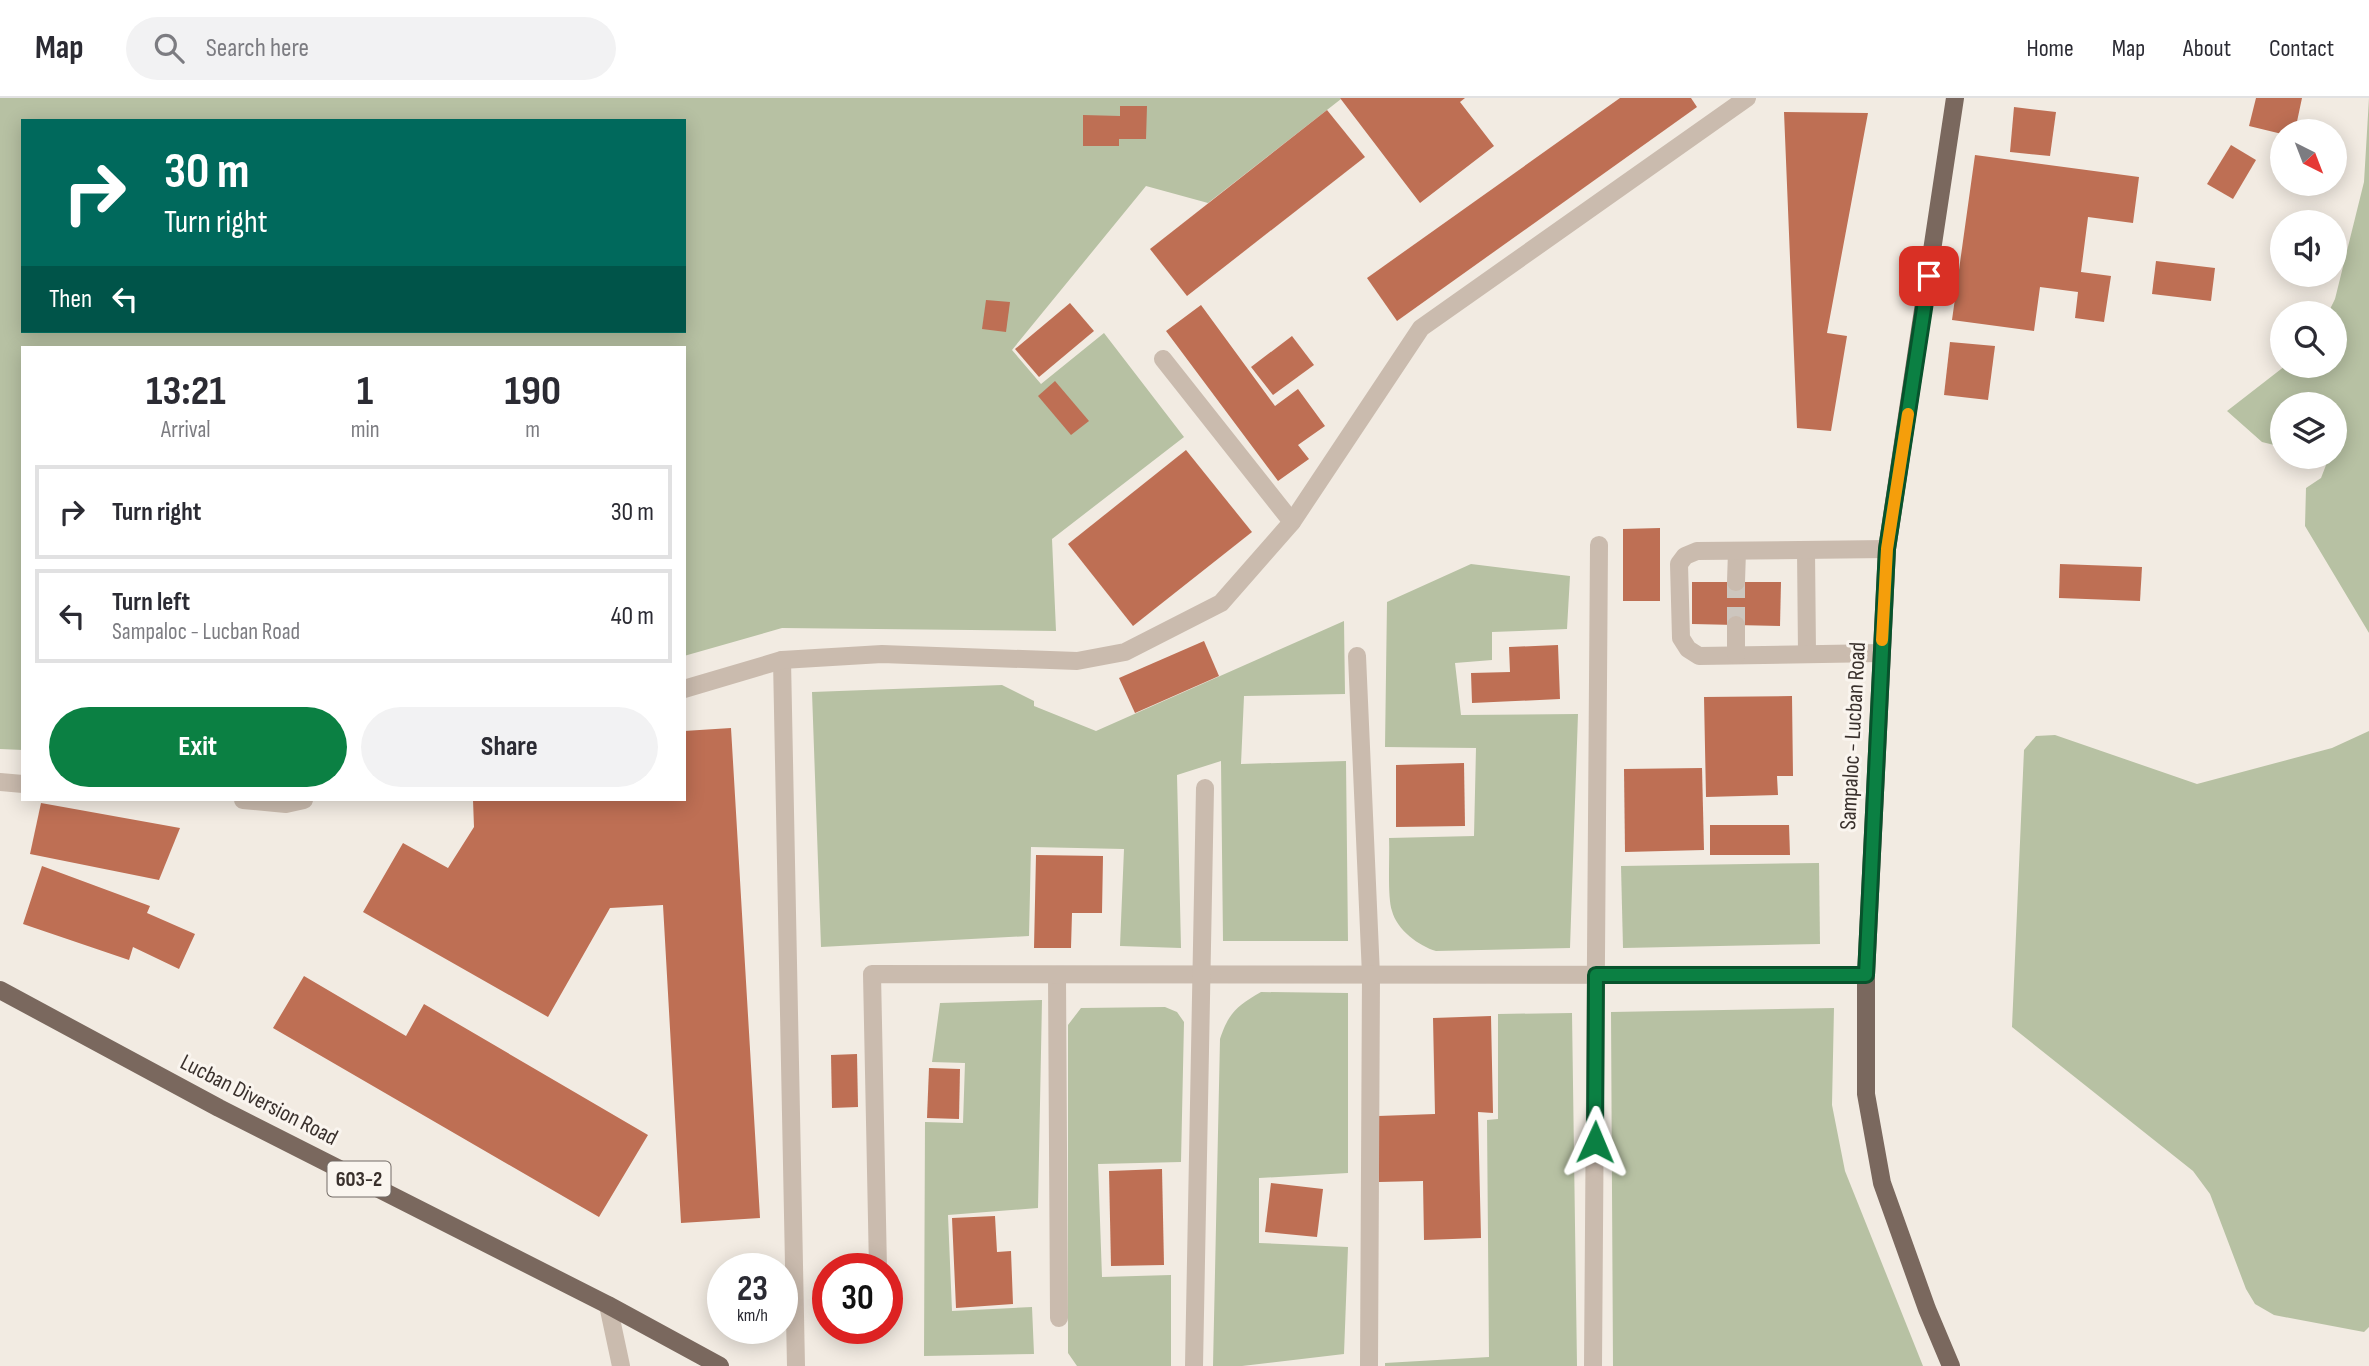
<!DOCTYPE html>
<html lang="en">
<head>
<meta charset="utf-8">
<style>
	:root { --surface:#fff; --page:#f2f2f3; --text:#2b2b33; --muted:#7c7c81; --line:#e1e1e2; --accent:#0b8043 }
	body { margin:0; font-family:"Sofia Sans Condensed",sans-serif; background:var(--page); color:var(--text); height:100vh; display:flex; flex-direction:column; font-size:26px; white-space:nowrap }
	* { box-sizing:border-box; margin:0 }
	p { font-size:23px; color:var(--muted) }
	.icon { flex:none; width:38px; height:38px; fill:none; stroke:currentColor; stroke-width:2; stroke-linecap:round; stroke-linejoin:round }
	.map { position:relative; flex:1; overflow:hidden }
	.sheet { position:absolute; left:21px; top:248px; width:665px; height:455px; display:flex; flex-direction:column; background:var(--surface); border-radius:0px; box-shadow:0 4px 18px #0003 }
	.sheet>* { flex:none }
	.guide { position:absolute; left:21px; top:21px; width:665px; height:214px; border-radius:0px; box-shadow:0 4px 18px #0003; background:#00695c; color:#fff; overflow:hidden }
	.needle { width:46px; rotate:138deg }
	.buttons { position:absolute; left:2270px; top:21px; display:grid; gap:14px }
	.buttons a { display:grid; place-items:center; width:77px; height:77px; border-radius:50%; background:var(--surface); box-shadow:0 4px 18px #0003; font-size:35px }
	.speed { position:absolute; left:707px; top:1155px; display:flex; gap:14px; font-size:35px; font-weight:700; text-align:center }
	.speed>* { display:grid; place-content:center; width:91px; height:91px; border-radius:50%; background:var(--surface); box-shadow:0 4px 18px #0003; line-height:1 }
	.speed small { font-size:18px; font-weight:400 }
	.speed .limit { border:10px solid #d22; background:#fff; color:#111 }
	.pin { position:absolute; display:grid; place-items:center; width:60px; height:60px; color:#fff; margin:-30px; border-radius:14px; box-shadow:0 4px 10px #0006 }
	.me { position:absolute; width:77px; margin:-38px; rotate:1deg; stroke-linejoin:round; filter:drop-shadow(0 0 5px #0008) }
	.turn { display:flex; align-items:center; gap:24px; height:147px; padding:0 28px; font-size:32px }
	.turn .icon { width:91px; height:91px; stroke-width:2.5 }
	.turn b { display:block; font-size:49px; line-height:60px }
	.then { display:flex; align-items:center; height:66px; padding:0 28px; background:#0003; gap:14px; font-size:26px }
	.eta { display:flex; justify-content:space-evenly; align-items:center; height:119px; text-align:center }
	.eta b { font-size:42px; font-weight:700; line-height:49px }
	.primary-button { display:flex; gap:14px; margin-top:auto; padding:14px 28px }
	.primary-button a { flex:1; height:80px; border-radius:42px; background:var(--accent); color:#fff; font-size:28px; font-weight:700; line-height:80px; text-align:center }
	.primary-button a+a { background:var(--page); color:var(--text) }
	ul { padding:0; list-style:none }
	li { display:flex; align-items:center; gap:21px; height:94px; margin:0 14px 10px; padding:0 14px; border:4px solid var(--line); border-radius:0px }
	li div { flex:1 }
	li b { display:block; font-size:26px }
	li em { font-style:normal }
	header { display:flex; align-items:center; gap:42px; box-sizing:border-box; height:98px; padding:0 35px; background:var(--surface); border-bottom:2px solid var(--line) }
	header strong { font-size:33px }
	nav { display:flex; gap:38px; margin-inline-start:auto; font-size:24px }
	.search { width:490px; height:63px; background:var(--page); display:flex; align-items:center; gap:18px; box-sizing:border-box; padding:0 24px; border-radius:38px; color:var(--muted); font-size:26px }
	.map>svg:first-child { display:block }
	.green { fill:#b7c1a3; fill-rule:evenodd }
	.building { fill:#be6f54 }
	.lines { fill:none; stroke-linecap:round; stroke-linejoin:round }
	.minor-tunnel { stroke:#cdc6be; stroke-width:18; stroke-dasharray:18 9; stroke-linecap:butt }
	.minor { stroke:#cabbae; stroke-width:18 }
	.major { stroke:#7a685e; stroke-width:18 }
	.route-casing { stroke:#07532c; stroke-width:18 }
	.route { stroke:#0b8043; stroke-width:12 }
	.slow { stroke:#f59e0b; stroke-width:12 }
	.labels { text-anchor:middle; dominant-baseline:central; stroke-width:6; stroke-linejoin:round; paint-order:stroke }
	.shield { fill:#faf5ef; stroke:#736b66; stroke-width:2 }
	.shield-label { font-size:21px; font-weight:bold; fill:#39302c }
	.street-label { font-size:23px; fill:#39302c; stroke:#faf5ef }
</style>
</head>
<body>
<header>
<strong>Map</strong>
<div class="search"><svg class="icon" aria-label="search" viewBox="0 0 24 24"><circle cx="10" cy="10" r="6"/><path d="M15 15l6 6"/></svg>Search here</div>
<nav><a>Home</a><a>Map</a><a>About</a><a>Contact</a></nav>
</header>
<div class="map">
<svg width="2369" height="1268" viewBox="0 0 2369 1268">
	<rect width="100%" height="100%" fill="#f2ebe2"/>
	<!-- green -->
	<g class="green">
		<path d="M0 0H1340L1341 1 1208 105 1146 88 1012 252 1041 286 1104 235 1184 339 1052 441 1056 533 782 530 684 558V250H23V652L0 651ZM23 23H684V233H23Z"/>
		<polygon points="2369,0 2369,535 2305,428 2306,390 2321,380 2326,367 2322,359 2334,359 2334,306 2282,306 2282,349 2262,344 2227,313 2285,268 2334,268 2334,215 2328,215 2335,201 2364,84"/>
		<path d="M1471 466 1570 478 1567 531 1492 534V562L1455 565 1461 617 1578 616 1570 850 1436 853C1419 848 1397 832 1392 813 1387 798 1390 758 1389 740L1474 738 1476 650 1385 649 1387 504Z"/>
		<polygon points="1344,523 1345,596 1244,598 1241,666 1346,663 1348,843 1223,843 1221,663 1177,677 1181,850 1120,848 1124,751 1031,749 1029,838 821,849 812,594 1002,587 1034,603 1034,608 1096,633"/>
		<polygon points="2369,633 2369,1229 2364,1234 2274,1217 2255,1206 2246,1191 2210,1096 2193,1073 2012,929 2024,652 2036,638 2055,637 2197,686 2332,650"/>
		<polygon points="1819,765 1820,846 1623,850 1621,768"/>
		<path d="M1261 894 1348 895V1075L1259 1080V1145L1348 1149 1344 1256 1242 1268H1213L1220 941C1229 914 1237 908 1261 894Z"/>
		<polygon points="1042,902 1038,1110 948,1117 952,1213 1032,1209 1034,1256 924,1258 925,1024 963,1025 965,965 932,964 940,905"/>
		<polygon points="1165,909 1177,914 1184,924 1181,1064 1098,1066 1102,1179 1171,1177 1171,1268 1077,1268 1068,1255 1068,927 1081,910"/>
		<polygon points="1834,910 1832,1007 1845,1073 1923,1268 1613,1268 1611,914"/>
		<polygon points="1572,915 1577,1268 1385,1268 1385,1265 1489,1259 1487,1022 1498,1021 1498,916"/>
	</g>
	<!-- building -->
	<g class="building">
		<polygon points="1340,0 1465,0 1460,4 1494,48 1420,105"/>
		<polygon points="1620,0 1691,0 1697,9 1397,223 1367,180"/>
		<polygon points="2256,0 2302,0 2295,33 2282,33 2282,36 2249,28"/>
		<polygon points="1120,8 1147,8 1146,41 1119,41 1119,48 1083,48 1083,17 1120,18"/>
		<polygon points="2014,9 2056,14 2050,58 2010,54"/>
		<polygon points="1327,12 1365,59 1187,198 1150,151"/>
		<polygon points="1784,14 1868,15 1827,235 1847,238 1831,333 1797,330"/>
		<polygon points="2231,47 2256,62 2233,101 2207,86"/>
		<polygon points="1975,57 2139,79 2133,125 2088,119 2081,174 2111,178 2104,224 2075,220 2078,194 2040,189 2034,233 1952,222"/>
		<polygon points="2156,163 2215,170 2211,203 2152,196"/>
		<polygon points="986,202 1010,204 1006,234 982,231"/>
		<polygon points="1070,205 1094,233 1039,279 1015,251"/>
		<polygon points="1201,207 1275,308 1298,291 1325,328 1298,347 1309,361 1278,383 1166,233"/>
		<polygon points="1292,238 1314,267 1273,297 1251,269"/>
		<polygon points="1950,244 1995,248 1988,302 1944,297"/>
		<polygon points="1055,283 1089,323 1071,337 1038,298"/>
		<polygon points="1186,352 1252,434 1133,528 1068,446"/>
		<polygon points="1660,430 1660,503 1623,503 1623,431"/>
		<polygon points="2060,466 2142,469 2140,503 2059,500"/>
		<polygon points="1692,484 1781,484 1780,528 1692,526"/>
		<polygon points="1204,543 1219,578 1135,615 1119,580"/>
		<polygon points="1558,547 1560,601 1472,605 1471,575 1510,574 1509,549"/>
		<polygon points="1792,598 1793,678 1777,678 1778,697 1706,699 1704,599"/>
		<polygon points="731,630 760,1120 681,1125 663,807 610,810 548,919 363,814 403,745 448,770 474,729 473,702 684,702 684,633"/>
		<polygon points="1464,665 1465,728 1396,729 1396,667"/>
		<polygon points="1702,670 1704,752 1625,754 1624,671"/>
		<polygon points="41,705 180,730 159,782 30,756"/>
		<polygon points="1710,727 1789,727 1790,757 1710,757"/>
		<polygon points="1036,757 1103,758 1102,815 1072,815 1071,850 1034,850"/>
		<polygon points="42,768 150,808 147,815 195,836 179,871 133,849 129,862 23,826"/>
		<polygon points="304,878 406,938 424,906 648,1037 599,1119 273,930"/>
		<polygon points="1491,918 1493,1015 1478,1014 1481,1140 1424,1142 1423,1083 1379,1084 1378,1018 1435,1016 1433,920"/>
		<polygon points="857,956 858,1009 832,1010 831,957"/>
		<polygon points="929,970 960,971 959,1021 927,1020"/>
		<polygon points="1162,1071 1164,1167 1111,1168 1109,1073"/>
		<polygon points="1271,1085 1323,1091 1317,1139 1265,1134"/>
		<polygon points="995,1118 997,1154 1011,1153 1013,1206 956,1210 952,1120"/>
	</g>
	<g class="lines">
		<!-- minor-tunnel -->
		<polyline class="minor-tunnel" points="1736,527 1736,484"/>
		<!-- minor -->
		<g class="minor">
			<polyline points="1163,261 1292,424"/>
			<polyline points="1806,452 1807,556"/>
			<polyline points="1736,484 1737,453"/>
			<polyline points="1881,555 1699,558 1688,551 1681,540 1679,466 1685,458 1697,453 1887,451"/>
			<polyline points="1736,557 1736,527"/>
			<polyline points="1357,558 1371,877 1369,1268"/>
			<polyline points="782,562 796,1268"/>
			<polyline points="684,591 782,562 882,556 1077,563 1125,554 1221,505 1292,424 1421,230 1747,0"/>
			<polyline points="0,684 23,686"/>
			<polyline points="243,702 286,706 304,702"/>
			<polyline points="1057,878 1059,1220"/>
			<polyline points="878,1171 872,876 1866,877"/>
			<polyline points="608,1207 621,1268"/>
			<polyline points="1194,1268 1205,690"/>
			<polyline points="1593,1268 1599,447"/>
		</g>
		<!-- major -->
		<g class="major">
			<polyline points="0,892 219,1010 608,1207 720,1268"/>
			<polyline points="1951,1268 1927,1211 1882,1085 1866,996 1866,877 1887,451 1955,0"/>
		</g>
	</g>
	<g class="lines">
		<!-- route casing -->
		<g class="route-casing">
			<polyline id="route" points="1595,1044 1596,877 1866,877 1887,451 1929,178"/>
		</g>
		<!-- route -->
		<use href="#route" class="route"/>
		<!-- slow -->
		<polyline class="slow" points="1882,542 1887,451 1908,316"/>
	</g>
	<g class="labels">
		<!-- shield labels -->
		<rect class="shield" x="327.5" y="1063.5" width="63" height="35" rx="5"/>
		<g class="shield-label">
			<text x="359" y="1081">603-2</text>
		</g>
		<!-- street labels -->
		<g class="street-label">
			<text transform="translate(1853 638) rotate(-87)">Sampaloc - Lucban Road</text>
			<text transform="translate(259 1002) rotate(27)">Lucban Diversion Road</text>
		</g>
	</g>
</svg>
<div class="buttons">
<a><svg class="needle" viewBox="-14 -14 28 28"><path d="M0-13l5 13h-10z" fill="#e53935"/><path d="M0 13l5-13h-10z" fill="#7c7c81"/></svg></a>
<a><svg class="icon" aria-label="sound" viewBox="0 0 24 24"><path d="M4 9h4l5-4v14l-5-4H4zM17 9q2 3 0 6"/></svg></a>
<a><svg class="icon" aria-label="search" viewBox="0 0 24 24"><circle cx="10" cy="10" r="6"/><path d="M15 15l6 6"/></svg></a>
<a><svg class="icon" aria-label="layers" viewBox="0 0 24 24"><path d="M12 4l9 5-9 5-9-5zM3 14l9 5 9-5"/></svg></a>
</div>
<div class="speed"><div>23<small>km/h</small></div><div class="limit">30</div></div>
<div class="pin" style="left:1929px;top:178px;background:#d93025"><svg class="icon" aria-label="arrive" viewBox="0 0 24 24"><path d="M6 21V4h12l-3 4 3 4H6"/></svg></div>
<svg class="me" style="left:1595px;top:1044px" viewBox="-20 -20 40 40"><path d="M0-17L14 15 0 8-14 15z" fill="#0b8043" stroke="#fff" stroke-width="4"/></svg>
<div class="guide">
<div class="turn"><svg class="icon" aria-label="right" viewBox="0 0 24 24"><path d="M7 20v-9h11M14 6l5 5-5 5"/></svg><div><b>30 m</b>Turn right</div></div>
<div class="then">Then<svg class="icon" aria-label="left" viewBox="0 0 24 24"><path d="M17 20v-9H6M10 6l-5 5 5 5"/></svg></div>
</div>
<section class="sheet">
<div class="eta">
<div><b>13:21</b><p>Arrival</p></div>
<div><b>1</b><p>min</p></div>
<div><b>190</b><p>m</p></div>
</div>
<ul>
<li><svg class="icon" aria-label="right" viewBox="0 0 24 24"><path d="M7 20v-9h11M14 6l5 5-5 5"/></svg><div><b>Turn right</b></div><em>30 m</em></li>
<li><svg class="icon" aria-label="left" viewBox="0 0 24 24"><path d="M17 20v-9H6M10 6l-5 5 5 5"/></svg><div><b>Turn left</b><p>Sampaloc - Lucban Road</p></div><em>40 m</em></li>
</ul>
<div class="primary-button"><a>Exit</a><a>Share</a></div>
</section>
</div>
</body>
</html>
